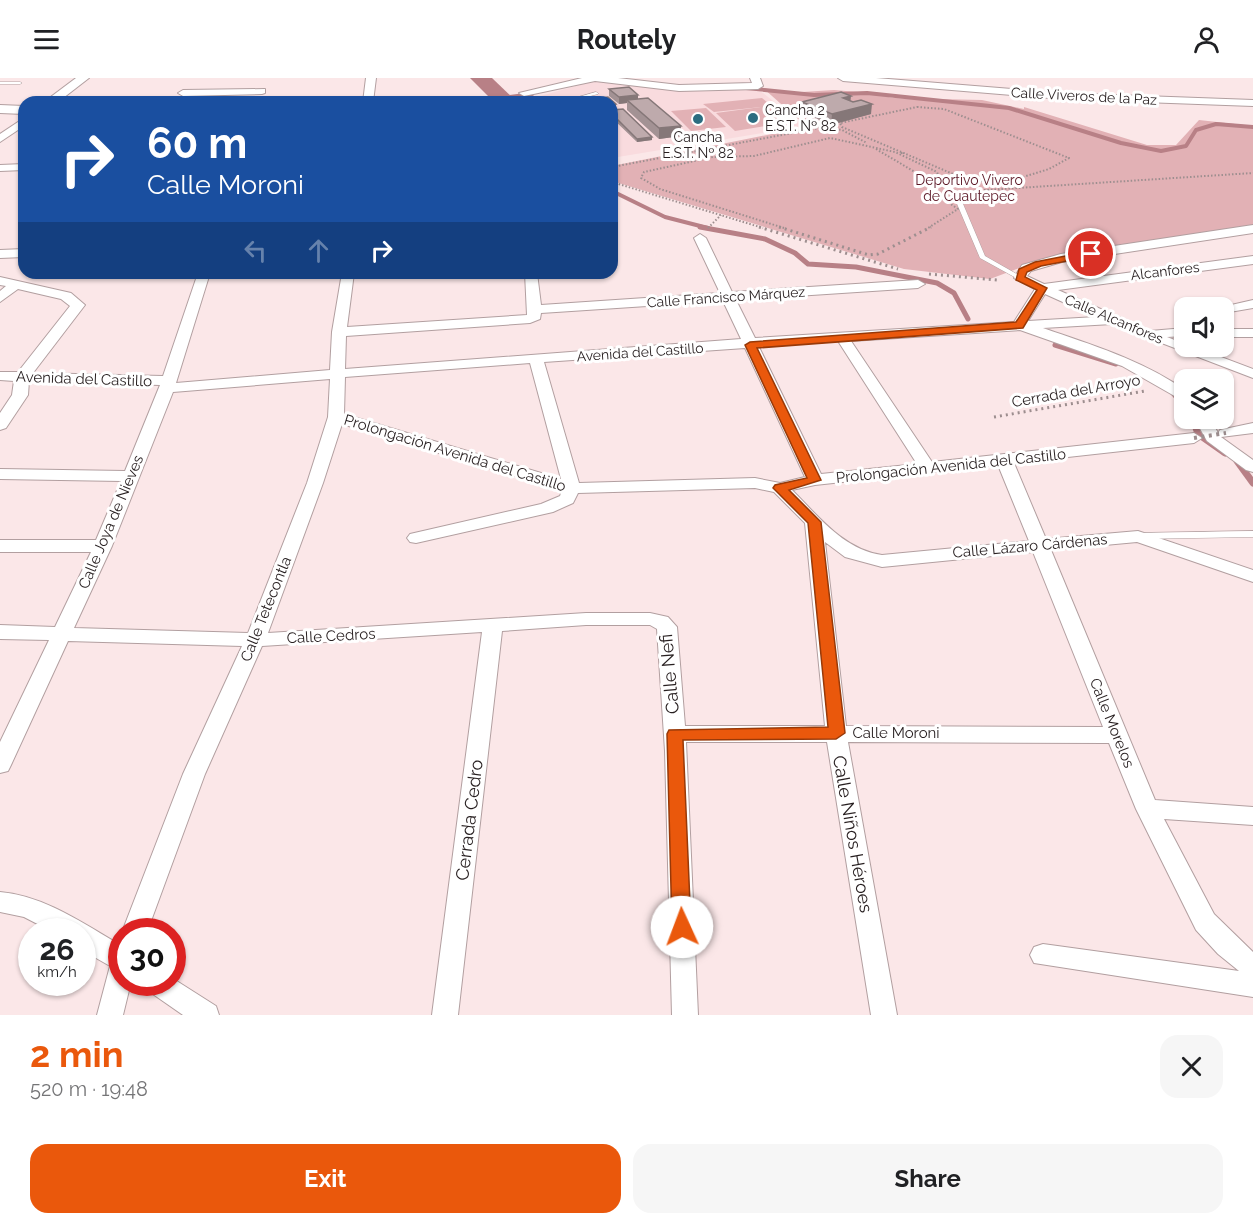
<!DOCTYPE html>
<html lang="en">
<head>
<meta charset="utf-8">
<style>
	:root { --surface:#fff; --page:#f6f6f6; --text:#202124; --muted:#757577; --accent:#ea580c }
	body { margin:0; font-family:Raleway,sans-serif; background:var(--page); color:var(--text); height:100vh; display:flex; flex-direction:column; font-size:22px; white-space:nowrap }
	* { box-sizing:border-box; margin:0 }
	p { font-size:20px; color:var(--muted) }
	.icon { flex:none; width:33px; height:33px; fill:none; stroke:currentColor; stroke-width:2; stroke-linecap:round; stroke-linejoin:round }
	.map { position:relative; height:937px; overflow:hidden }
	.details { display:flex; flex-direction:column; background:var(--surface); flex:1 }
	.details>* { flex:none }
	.banner { position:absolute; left:18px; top:18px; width:600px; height:183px; border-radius:18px; box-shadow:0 2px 4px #0004; background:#1a4fa0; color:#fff; overflow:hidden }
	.buttons { position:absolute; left:1174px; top:219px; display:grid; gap:12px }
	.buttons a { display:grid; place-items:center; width:60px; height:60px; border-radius:12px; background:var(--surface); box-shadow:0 2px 4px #0004; font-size:30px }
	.speed { position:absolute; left:18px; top:840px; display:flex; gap:12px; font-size:30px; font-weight:700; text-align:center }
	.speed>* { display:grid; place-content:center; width:78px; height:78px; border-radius:50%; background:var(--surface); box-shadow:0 2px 4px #0004; line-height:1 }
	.speed small { font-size:15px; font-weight:400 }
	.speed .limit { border:9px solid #d22; background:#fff; color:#111 }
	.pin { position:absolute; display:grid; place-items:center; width:51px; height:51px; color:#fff; margin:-26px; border:3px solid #fff; border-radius:50%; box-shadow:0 2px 6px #0007 }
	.me { position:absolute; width:66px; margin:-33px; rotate:358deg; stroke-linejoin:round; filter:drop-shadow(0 0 4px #0008) }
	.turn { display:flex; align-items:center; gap:21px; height:126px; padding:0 30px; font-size:27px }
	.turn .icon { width:78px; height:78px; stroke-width:2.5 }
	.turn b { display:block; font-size:42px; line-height:51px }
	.lanes { display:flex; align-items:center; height:57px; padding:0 30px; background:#0003; justify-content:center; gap:30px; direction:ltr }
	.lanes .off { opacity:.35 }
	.round { display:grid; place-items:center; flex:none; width:63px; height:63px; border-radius:18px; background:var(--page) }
	.summary { display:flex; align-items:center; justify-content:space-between; height:102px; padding:0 30px }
	h1 { font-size:36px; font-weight:700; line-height:45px; color:var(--accent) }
	.button { display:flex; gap:12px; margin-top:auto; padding:12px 30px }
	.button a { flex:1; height:69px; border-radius:18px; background:var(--accent); color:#fff; font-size:24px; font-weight:700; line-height:69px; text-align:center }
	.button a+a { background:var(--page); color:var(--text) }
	header { display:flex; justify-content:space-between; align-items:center; height:78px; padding:0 30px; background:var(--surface); font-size:27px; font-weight:700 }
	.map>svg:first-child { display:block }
	.built { fill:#f9dbde }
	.green { fill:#e2b1b5 }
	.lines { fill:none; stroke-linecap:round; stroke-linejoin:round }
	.stream-far2 { stroke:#b88086; stroke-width:4 }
	.stream-far1 { stroke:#b88086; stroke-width:5 }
	.stream { stroke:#b88086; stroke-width:7 }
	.river { fill:#b88086; fill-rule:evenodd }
	.service-casing { stroke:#b29fa0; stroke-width:1 }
	.minor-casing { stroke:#b29fa0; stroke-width:2 }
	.tertiary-casing { stroke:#b29fa0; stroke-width:2 }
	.path-far1 { stroke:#9d8e8f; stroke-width:2; stroke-dasharray:1.5 2; stroke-linecap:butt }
	.path { stroke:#9d8e8f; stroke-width:3; stroke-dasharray:2 4; stroke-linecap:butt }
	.service { fill:#fff; fill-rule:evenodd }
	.minor { fill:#fff; fill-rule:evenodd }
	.tertiary { fill:#fff; fill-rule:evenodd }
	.path-bridge { stroke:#9d8e8f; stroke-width:4; stroke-dasharray:3 4.5; stroke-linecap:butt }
	.wall { fill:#a39294 }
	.shaded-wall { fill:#857778 }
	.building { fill:#beaaac; stroke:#857778; stroke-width:1.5 }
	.route { fill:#ea580c; stroke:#983908; stroke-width:1.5 }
	.poi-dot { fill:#2c6c80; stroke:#fff; stroke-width:2 }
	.labels { text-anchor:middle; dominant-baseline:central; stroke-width:6; stroke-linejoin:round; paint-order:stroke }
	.far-street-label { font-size:14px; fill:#271f20; stroke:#fff }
	.far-poi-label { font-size:14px; fill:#271f20; stroke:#fff; text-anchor:start }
	.far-park-label { font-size:14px; fill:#5b1625; stroke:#fff }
	.street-label { font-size:15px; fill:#271f20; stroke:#fff }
	.near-street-label { font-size:18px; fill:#271f20; stroke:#fff }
</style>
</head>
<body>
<header><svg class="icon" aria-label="menu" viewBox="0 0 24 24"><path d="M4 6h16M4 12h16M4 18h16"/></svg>Routely<svg class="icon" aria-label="person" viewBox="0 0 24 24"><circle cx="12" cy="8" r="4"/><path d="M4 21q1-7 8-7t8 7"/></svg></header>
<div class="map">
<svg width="1253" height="937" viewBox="0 0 1253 937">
	<rect width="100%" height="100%" fill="#fbe7e8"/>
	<!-- built -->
	<polygon class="built" points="597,2 670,12 759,12 805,48 612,80 612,24 531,24 530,21"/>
	<!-- green -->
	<g class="green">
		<polygon points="763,10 786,15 834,12 870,15 893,20 982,22 1024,31 1024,29 1147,67 1176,67 1199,42 1253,48 1253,149 1030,186 990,201 904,191 612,103 612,88 807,49"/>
		<polygon points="762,20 791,44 735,53 716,35 761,29 714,34 703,26"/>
		<polygon points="706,30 726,49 691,53 671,33"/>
	</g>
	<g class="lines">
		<!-- stream-far2 -->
		<g class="stream-far2">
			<polyline points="746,10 814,17 867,15 1009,30 1121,65 1161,73 1186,68 1196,52 1216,46 1253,49"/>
			<polyline points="502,20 532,16"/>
			<polyline points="612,113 665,139 708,150"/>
		</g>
		<!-- stream-far1 -->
		<g class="stream-far1">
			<polyline points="700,149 765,161 795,175 808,186 856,189 937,205 954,215 968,241"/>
			<polyline points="1055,267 1116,286"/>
			<polyline points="1173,315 1185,329"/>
			<polyline points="1192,340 1194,346"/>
		</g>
		<!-- stream -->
		<g class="stream">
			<polyline points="1194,344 1198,356 1225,375"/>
			<polyline points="1237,383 1253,405"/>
		</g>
		<!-- river -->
		<polygon class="river" points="470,0 492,0 513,20 510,24 494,24"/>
		<!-- service casing -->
		<g class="service-casing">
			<g id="service">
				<polygon points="0,4 20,4 22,5 20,6 0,6"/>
				<polygon points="596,14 598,15 598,16 568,24 561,24"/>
				<polygon points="955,112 958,114 985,178 1022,199 1022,201 1018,201 980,180 952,114"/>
				<polygon points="1253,453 1253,459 1138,461 1134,458 1138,455"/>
			</g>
		</g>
		<!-- minor casing -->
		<g class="minor-casing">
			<g id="minor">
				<polygon points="366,0 376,0 373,24 363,24"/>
				<polygon points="582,0 618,0 679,7 752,5 750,0 760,0 763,8 758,11 679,13 595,3 524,18 519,15"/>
				<polygon points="838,0 876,0 1061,15 1253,22 1253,28 1061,21 843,3"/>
				<polygon points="265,11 265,15 262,16 183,18 178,15 183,12"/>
				<polygon points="24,40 24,48 0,64 0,56"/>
				<polygon points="24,86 24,92 0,93 0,87"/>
				<path d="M1253 147V155L1062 184 1031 193 1027 198 1044 206 1253 178V186L1058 212 1150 253 1185 250V258L1167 259 1185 266V268H1192L1253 291V300L1112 246 1043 250C1092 267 1142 282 1185 312V324L1122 288 1020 252 851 263 932 384 1194 355 1202 360 1194 365 1014 385 1046 461 1138 453 1253 492V504L1137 464 1051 472 1155 722 1253 729V747L1164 741 1214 836 1253 874V919L1034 885 1030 877 1034 869 1043 866 1239 893 1218 876 1196 852 1136 731 1109 665 848 664 897 937H871L827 664H686L698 937H672L665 673 657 551 650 547H586L502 553 458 937H432L482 554 262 568 205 696 147 854H122L183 696 242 568 68 563 11 687 8 693 0 695V664L49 562 0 561V547L55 549 91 474H0V462H96L121 403 0 401V391L125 393 160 307 29 303 28 317 6 350 0 352V335L12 317 14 303 0 302V294H18L70 228 61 221 18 211 0 224V213L6 208 0 207V199L71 215 85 227 33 295 163 298 198 195H210L176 305 330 292 332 254 342 195H354L347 249 527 237 525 195H537L541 227 720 215 694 160 700 156 706 160 732 214 918 202 925 206 918 210 736 222 755 260 1014 244 1035 211 1014 200 1022 187 1061 176ZM1045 216 1096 239 1028 243ZM723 223 741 261 345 291 346 258 530 245 540 241 541 235ZM838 263 917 386 821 396 759 269ZM745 270 805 399 780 405 755 400 579 405 544 284ZM530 285 561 401 344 336 345 299ZM330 301 328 339 307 405 248 555 74 550 112 468 173 314ZM342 346 562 412 560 418 541 426 410 456 407 460 410 464 416 465 553 434 573 425 578 415 755 410 774 414 805 445 825 648H685L677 549 668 539 650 535H586L268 555 323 405ZM998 387 1029 463 882 477C844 472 818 438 792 412L815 407ZM825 464 845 479 882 489 1033 474 1103 649 846 648Z"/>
				<polygon points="24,171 24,179 0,180 0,172"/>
				<polygon points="1253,222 1253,230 1224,235 1224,230 1218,230"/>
				<rect x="1224" y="251" width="29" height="8"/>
				<polygon points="1194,340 1210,340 1218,355 1220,352 1253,345 1253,355 1221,359 1253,382 1253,394 1246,392 1207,363"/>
				<path d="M0 814C45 818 84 846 122 868V904H131L123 937H97L110 888 82 872V854H53L24 839 0 834Z"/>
				<polygon points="172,900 216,928 219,937 183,937 147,912 143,904 172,904"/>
			</g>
		</g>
		<!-- tertiary casing -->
		<g class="tertiary-casing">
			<g id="tertiary">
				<polygon points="76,0 89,0 58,24 44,24"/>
				<polygon points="0,27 24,28 24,36 0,35"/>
			</g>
		</g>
		<!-- path-far1 -->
		<g class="path-far1">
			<polygon points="917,29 944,31 1069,80 1049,91 1023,99 972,104 842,49 840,45"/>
			<polyline points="876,71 937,107"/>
			<polyline points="901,75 905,75"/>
			<polyline points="612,89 824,49 842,52 867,65"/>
			<polyline points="612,104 763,150"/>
			<polyline points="970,113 1253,95"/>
			<polyline points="708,150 721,137"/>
			<polyline points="784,150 660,111 641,100 644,94 713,79 754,78 830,60 895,74 937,94 940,102 929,111 958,131 928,150"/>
		</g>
		<!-- path -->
		<g class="path">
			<polyline points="759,149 898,191"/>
			<polyline points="779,149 869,177 878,176 931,149"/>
			<polyline points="929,196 997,202"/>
			<polyline points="994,339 1145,313"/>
		</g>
		<!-- service -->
		<use href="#service" class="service"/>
		<!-- minor -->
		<use href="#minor" class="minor"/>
		<!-- tertiary -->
		<use href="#tertiary" class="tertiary"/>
		<!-- path-bridge -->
		<polyline class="path-bridge" points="1194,360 1226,355"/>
	</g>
	<!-- wall -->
	<g class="wall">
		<polygon points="609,11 638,21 681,48 681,58 659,61 627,32 627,25 619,26 609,18"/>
		<polygon points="850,23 871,36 831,47 801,34 802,24"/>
		<polygon points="612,24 616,32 652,62 637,64 612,40"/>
	</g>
	<!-- shaded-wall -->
	<g class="shaded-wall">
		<polygon points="638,17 638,24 627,22 627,25 619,26 619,19"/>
		<polygon points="851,18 850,28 843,20"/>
		<polygon points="616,26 616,33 612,33 612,27"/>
		<polygon points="872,26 871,36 831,47 832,36"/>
		<polygon points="681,48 681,58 659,61 659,50"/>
		<polygon points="652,59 652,62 637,64 637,61"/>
	</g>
	<!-- building -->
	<g class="building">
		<polygon points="629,9 638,17 619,19 609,11"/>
		<polygon points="841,14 851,18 843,20 853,24 861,22 872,26 832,36 802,24"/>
		<polygon points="608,19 616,26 612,27 612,24 562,24"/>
		<polygon points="648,20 681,48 659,50 627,22"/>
		<polygon points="623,31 652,59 637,61 612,36 612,32"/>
	</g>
	<!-- route -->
	<polygon class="route" points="1091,173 1094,173 1094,178 1041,188 1027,194 1025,199 1047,210 1023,250 757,270 821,402 789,412 821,444 845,655 836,661 683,662 691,849 688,855 682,857 675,855 672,849 667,656 669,652 828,649 808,445 773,410 775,407 807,400 745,267 750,264 1016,244 1037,212 1016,202 1019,191 1035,184"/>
	<!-- markers -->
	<g class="poi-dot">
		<circle cx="753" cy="40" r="6"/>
		<circle cx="698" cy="41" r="6"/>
	</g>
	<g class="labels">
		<!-- far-street labels -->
		<g class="far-street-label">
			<text transform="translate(1084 18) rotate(3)">Calle Viveros de la Paz</text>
			<text transform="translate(1165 193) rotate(-7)">Alcanfores</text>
			<text transform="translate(726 219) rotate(-4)">Calle Francisco Márquez</text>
			<text transform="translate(1114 241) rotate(23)">Calle Alcanfores</text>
			<text transform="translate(640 274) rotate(-4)">Avenida del Castillo</text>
		</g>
		<!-- far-poi labels -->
		<g class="far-poi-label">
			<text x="765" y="32">Cancha 2<tspan x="765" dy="16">E.S.T. Nº 82</tspan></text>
			<text x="698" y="59" text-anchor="middle">Cancha<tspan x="698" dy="16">E.S.T. Nº 82</tspan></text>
		</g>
		<!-- far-park labels -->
		<g class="far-park-label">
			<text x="969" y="102">Deportivo Vivero<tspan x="969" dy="16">de Cuautepec</tspan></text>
		</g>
		<!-- street labels -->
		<g class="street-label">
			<text transform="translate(84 301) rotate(2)">Avenida del Castillo</text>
			<text transform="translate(1076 313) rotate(-10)">Cerrada del Arroyo</text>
			<text transform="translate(455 375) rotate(17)">Prolongación Avenida del Castillo</text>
			<text transform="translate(951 388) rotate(-6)">Prolongación Avenida del Castillo</text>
			<text transform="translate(111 444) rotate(-67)">Calle Joya de Nieves</text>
			<text transform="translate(1030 468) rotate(-5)">Calle Lázaro Cárdenas</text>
			<text transform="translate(266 531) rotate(-68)">Calle Tetecontla</text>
			<text transform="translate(331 558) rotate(-3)">Calle Cedros</text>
			<text transform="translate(1112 645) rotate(68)">Calle Morelos</text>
			<text x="896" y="655">Calle Moroni</text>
		</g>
		<!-- near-street labels -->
		<g class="near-street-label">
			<text transform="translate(669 596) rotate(-95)">Calle Nefi</text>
			<text transform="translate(469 742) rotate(-83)">Cerrada Cedro</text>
			<text transform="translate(853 756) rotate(80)">Calle Niños Héroes</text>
		</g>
	</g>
</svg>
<div class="buttons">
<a><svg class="icon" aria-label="sound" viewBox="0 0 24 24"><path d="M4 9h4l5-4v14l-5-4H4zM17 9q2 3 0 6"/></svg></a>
<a><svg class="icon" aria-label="layers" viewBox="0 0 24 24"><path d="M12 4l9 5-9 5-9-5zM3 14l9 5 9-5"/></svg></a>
</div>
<div class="speed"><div>26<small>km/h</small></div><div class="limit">30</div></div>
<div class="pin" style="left:1091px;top:176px;background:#d93025"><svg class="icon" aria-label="arrive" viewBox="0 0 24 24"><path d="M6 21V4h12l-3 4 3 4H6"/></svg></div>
<svg class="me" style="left:682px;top:849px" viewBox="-20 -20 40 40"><circle r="19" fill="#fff"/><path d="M0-13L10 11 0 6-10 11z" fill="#ea580c"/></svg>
<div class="banner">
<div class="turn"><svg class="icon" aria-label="right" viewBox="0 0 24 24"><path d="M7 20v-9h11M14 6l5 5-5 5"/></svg><div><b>60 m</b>Calle Moroni</div></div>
<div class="lanes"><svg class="icon off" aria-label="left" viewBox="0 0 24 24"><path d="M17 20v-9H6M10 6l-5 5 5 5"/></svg><svg class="icon off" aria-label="ahead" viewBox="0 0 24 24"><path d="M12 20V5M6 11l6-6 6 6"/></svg><svg class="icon" aria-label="right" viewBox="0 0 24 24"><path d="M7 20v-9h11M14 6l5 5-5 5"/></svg></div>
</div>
</div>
<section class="details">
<div class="summary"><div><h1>2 min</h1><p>520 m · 19:48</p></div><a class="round"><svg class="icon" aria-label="close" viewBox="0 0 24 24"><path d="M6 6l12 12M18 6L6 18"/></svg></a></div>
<div class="button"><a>Exit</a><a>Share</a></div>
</section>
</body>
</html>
